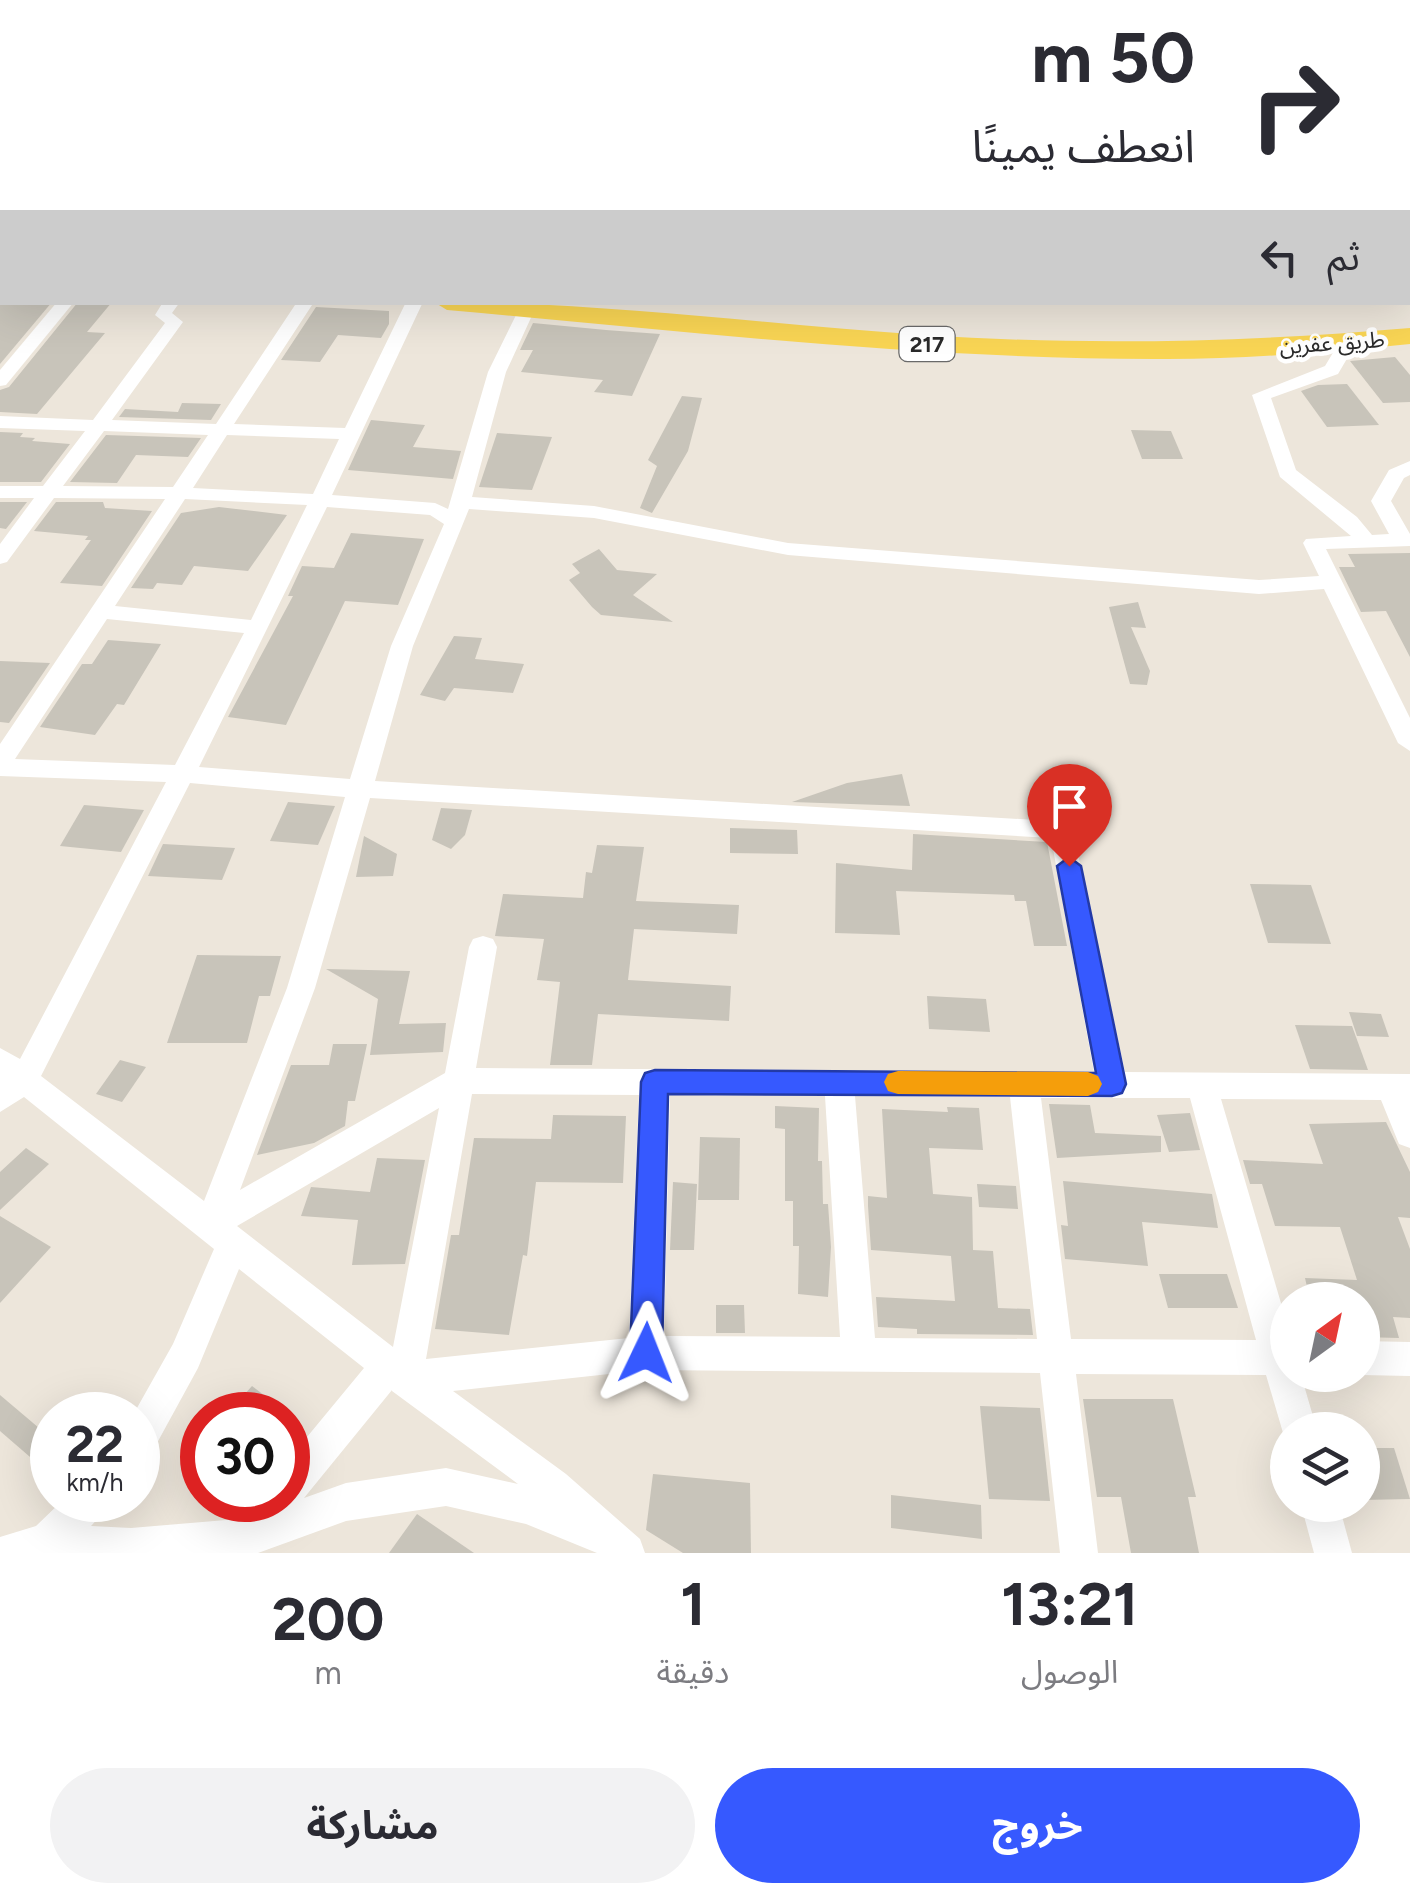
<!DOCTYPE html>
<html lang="ar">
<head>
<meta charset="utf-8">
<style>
	:root { --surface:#fff; --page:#f2f2f3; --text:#2b2b33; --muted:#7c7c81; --accent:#3659ff }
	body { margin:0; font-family:Figtree,"Noto Sans Arabic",sans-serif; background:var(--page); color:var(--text); direction:rtl; height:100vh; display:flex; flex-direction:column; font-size:38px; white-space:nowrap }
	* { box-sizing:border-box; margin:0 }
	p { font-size:32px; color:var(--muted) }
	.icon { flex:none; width:55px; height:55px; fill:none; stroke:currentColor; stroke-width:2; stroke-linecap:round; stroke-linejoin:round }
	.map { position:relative; height:1553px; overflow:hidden; direction:ltr }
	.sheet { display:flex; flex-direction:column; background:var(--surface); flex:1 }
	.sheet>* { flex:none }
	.guide { position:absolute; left:0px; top:0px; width:1410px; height:305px; box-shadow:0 10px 40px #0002; direction:rtl; background:#fff; color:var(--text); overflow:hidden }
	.needle { width:65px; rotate:33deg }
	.tools { position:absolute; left:1270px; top:1282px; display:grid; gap:20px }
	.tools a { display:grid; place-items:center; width:110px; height:110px; border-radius:50%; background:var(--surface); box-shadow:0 10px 40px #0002; font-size:50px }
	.speed { position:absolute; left:30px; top:1392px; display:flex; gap:20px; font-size:50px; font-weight:700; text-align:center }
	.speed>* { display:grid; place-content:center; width:130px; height:130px; border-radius:50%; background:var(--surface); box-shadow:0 10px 40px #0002; line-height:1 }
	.speed small { font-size:25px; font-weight:400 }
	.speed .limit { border:15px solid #d22; background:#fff; color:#111 }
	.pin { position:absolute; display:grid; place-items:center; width:85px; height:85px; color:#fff; margin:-102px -42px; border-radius:50% 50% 50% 0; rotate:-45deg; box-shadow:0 0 10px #0007 }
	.pin .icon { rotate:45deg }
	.me { position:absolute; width:110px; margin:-55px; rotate:2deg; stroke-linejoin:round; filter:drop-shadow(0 0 8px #0008) }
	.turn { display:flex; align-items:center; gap:35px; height:210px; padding:0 50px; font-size:45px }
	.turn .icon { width:130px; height:130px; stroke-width:2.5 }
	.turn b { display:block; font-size:70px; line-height:85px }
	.then { display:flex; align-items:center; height:95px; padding:0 50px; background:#0003; gap:20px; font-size:38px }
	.eta { display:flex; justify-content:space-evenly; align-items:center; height:170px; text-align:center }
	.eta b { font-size:60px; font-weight:700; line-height:70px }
	.primary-button { display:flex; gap:20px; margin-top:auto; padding:20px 50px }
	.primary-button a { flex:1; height:115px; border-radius:60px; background:var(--accent); color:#fff; font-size:40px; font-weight:700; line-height:115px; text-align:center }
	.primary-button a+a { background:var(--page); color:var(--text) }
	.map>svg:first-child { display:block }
	.building { fill:#c8c4ba }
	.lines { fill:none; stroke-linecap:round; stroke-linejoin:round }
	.street { fill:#fff; fill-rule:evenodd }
	.primary { fill:#f9d554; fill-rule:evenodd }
	.route { fill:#3659ff; stroke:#233aa6; stroke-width:2.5 }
	.slow { fill:#f59e0b }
	.labels { text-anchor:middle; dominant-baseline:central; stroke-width:9; stroke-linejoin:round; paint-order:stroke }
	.far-street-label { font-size:22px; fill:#2a2a2a; stroke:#fff }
	.shield { fill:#fff; stroke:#6a6a6a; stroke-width:2.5 }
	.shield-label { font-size:22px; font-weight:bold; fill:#2a2a2a }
</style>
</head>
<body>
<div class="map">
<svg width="1410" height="1553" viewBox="0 0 1410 1553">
	<rect width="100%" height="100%" fill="#ede6db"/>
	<!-- building -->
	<g class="building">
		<polygon points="0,302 52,302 0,364"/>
		<polygon points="78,302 112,302 87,332 105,333 37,414 0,412 0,390 9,387"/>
		<polygon points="316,307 389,311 389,324 381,338 338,335 320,362 281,360"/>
		<polygon points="533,323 606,330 660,334 632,396 594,392 603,380 521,372 533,350 520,350"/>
		<polygon points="1395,357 1410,375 1410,402 1383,403 1350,361"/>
		<polygon points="1347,384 1379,425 1327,427 1301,391 1318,385"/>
		<polygon points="682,396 702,398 688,451 652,513 640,508 657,466 648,460"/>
		<polygon points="182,403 221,404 211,420 119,417 125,409 178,412"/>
		<polygon points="371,420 425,425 413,447 461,451 453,479 348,470"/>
		<polygon points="1131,430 1171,431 1183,459 1142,459"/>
		<polygon points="0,432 23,433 20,437 35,438 32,441 70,444 41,482 0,482"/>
		<polygon points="497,433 552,437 532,490 479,487"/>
		<polygon points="106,435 201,438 188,457 136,455 117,483 70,482"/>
		<polygon points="0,502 27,502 6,529 0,528"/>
		<polygon points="56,502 103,502 105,508 152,511 102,586 60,583 91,540 85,540 88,536 34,531"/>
		<polygon points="219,507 287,515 248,571 194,566 182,585 157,583 153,589 131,588 181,513"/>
		<polygon points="351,533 424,539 398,605 345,601 286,725 228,717 293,596 288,596 302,566 334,568"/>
		<polygon points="599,549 617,570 657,574 633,595 673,622 601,615 592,607 569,580 580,573 572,564"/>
		<polygon points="1410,553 1410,657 1386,611 1361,612 1339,567 1355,567 1348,554"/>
		<polygon points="1138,602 1146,628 1131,627 1150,671 1147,685 1130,684 1109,607"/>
		<polygon points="454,636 482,638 475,659 524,664 513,693 454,688 445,701 420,695"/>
		<polygon points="108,640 161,644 124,705 117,704 95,735 40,727 82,664 92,664"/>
		<polygon points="0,661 50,663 9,723 0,722"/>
		<polygon points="902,774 910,806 792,802 847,783"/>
		<polygon points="288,802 335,806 318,845 270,841"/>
		<polygon points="84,805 144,810 121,852 60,846"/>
		<polygon points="441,808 472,810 465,835 451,849 432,840"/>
		<polygon points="730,828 797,830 798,854 730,853"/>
		<polygon points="913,834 1047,842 1067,946 1034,946 1026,901 1015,901 1014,895 896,891 900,935 835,933 836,863 912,870"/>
		<polygon points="364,836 397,854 393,876 356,877"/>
		<polygon points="163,844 235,848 222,880 148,876"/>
		<polygon points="597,845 644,847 636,901 739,905 737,934 634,929 628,980 731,986 729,1021 598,1014 592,1065 550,1065 560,982 537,980 544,939 495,936 503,894 583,898 586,872 592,873"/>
		<polygon points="1250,884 1311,885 1331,944 1268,943"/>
		<polygon points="197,955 281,956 270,996 259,996 247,1043 167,1043"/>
		<polygon points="326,969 410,971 399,1024 446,1023 443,1052 370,1055 378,999"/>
		<polygon points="927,996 986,999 990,1032 929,1029"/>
		<polygon points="1349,1012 1381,1014 1389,1037 1357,1036"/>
		<polygon points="1295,1025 1352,1026 1368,1070 1310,1069"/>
		<polygon points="333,1044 367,1044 355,1101 348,1101 345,1126 314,1143 257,1155 291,1065 329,1065"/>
		<polygon points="120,1060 146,1067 122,1102 96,1094"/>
		<polygon points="1049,1104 1090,1105 1095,1133 1161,1136 1161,1152 1057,1158"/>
		<polygon points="775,1106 819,1108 818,1161 822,1161 823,1204 828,1204 831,1247 828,1297 798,1294 799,1246 793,1246 793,1201 785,1201 785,1129 775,1128"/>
		<polygon points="947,1107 979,1108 983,1150 929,1148 933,1194 972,1197 973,1250 993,1251 998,1308 1030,1309 1033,1335 917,1334 917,1329 878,1327 876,1297 955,1301 951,1256 871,1250 868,1206 868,1196 887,1198 882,1109 948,1112"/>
		<polygon points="1190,1113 1200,1150 1169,1152 1157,1115"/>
		<polygon points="553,1115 626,1116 623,1183 536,1182 527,1256 523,1255 509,1335 435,1329 451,1235 459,1235 474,1138 551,1139"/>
		<polygon points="1386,1122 1410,1172 1410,1218 1398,1217 1410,1249 1410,1318 1393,1317 1399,1338 1362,1337 1362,1300 1310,1300 1305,1278 1357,1280 1340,1227 1275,1226 1262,1184 1250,1184 1243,1160 1323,1164 1309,1124"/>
		<polygon points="700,1137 740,1138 739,1200 698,1200"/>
		<polygon points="26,1148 49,1164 0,1210 0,1172"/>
		<polygon points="377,1158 425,1160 405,1264 352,1265 358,1220 301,1216 311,1187 370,1192"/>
		<polygon points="1063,1181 1212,1194 1218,1228 1142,1222 1148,1266 1065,1259 1061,1225 1068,1226"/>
		<polygon points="673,1182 697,1184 694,1250 670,1250"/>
		<polygon points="977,1184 1016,1186 1018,1209 979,1207"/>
		<polygon points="0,1216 51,1247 0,1303"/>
		<polygon points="1159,1274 1227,1274 1238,1308 1168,1308"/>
		<polygon points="716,1305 744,1305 745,1333 716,1333"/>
		<polygon points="252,1386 290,1415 226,1415"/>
		<polygon points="0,1395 52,1439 52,1476 0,1431"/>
		<polygon points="1083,1399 1173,1399 1196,1497 1188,1497 1199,1553 1131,1553 1121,1497 1097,1497"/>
		<polygon points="980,1406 1040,1408 1050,1501 989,1499"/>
		<polygon points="1362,1448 1394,1448 1410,1499 1362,1500"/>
		<polygon points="653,1474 750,1483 751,1553 683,1553 646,1530"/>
		<polygon points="891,1495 981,1505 982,1539 891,1528"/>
		<polygon points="417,1514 474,1553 389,1553"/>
	</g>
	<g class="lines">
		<!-- street -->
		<g class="street">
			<polygon points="57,302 74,302 6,385 0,386 0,370"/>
			<path d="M163 302H180L172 313 183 322 112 420 216 424 297 302H314L234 424 345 428 406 302H423L332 495 435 503 448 509 488 372 519 309 527 304 535 309 506 372 472 497 594 506 788 543 1259 580 1319 576 1303 543 1306 539 1351 536 1280 477 1252 395 1325 366 1340 341H1352L1355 345 1338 374 1271 398 1296 470 1357 517 1372 535 1389 534 1371 501 1389 470 1410 461V475L1404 478 1391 501 1410 534V546L1326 549 1410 718V751L1398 743 1324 589 1259 594 788 555 594 518 469 509 413 646 375 781 1071 822 1125 1072 1410 1074V1148L1399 1144 1381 1100 1221 1099 1288 1327V1375H1301L1317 1430H1288L1286 1443 1266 1375 1076 1374 1098 1553H1060L1040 1373 646 1370 453 1391 566 1474 640 1539 645 1553H597L526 1524 446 1506 346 1521 258 1553H0V1537L36 1526 63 1500H109L103 1513 91 1526 131 1528 238 1519 253 1500H288V1460L364 1368 239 1269 198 1368 151 1454 138 1459V1415H133L173 1344 214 1249 24 1097 0 1112V1048L20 1059 166 782 0 776V744L165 499 54 498 7 562 0 564V544L34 498H0V486H43L85 431 0 428V416L93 420 165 323 155 315ZM104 431 208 435 173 487 63 486ZM227 435 339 439 313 494 193 488ZM185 499 307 505 251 620 115 606ZM327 507 430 515 444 524 391 646 350 779 199 767ZM107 619 244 633 175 765 15 759ZM190 783 345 797 287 988 204 1201 41 1076ZM370 798 1051 838 1094 1072 476 1068 497 947 493 939 483 936 473 939 469 947 445 1073 240 1190 315 988ZM472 1094 639 1095 629 1338 426 1359ZM670 1095 825 1096 840 1337 664 1336ZM855 1096 1010 1097 1037 1339 875 1338ZM1041 1098H1190L1256 1340 1071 1339ZM439 1108 393 1347 237 1226ZM392 1390V1391L518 1484 446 1468 346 1483 304 1498Z"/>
			<polygon points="1362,1341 1410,1342 1410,1376 1361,1375"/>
			<polygon points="1301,1505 1339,1505 1352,1553 1314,1553"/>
		</g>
		<!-- primary -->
		<g class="primary">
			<rect x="0" y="263" width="2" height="16"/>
			<path d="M434 302C599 302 761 324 925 335 1088 346 1248 342 1410 328V344C1329 352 1249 359 1167 359 926 360 687 331 447 310Z"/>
		</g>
	</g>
	<!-- route -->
	<polygon class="route" points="1069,857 1081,866 1126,1084 1122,1093 1112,1096 668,1094 662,1353 657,1364 646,1368 634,1364 630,1353 641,1082 645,1073 655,1070 1096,1073 1057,866"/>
	<!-- slow -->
	<polygon class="slow" points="898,1071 1088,1072 1098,1076 1102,1084 1098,1092 1088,1096 898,1094 888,1091 884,1082 888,1074"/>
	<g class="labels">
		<!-- far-street labels -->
		<g class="far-street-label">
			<text transform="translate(1332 343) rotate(-4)">طريق عفرين</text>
		</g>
		<!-- shield labels -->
		<rect class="shield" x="899.5" y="327" width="55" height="34" rx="8"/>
		<g class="shield-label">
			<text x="927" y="344">217</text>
		</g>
	</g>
</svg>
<div class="tools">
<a><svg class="needle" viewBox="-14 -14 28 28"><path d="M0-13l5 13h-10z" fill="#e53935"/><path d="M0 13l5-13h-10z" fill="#7c7c81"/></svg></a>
<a><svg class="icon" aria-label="layers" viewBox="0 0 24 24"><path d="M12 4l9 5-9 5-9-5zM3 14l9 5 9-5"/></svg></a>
</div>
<div class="speed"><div>22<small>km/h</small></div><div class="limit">30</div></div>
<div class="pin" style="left:1069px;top:866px;background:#d93025"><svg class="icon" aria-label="arrive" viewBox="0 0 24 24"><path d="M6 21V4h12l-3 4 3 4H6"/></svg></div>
<svg class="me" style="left:646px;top:1353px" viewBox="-20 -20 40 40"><path d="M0-17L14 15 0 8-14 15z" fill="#3659ff" stroke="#fff" stroke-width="4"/></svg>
<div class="guide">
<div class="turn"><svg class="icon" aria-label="right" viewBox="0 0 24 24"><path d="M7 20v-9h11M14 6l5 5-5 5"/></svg><div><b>50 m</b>انعطف يمينًا</div></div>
<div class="then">ثم<svg class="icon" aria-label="left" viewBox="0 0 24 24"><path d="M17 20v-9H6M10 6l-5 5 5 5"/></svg></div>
</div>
</div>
<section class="sheet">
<div class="eta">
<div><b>13:21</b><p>الوصول</p></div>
<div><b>1</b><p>دقيقة</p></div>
<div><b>200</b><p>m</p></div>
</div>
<div class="primary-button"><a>خروج</a><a>مشاركة</a></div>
</section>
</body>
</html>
